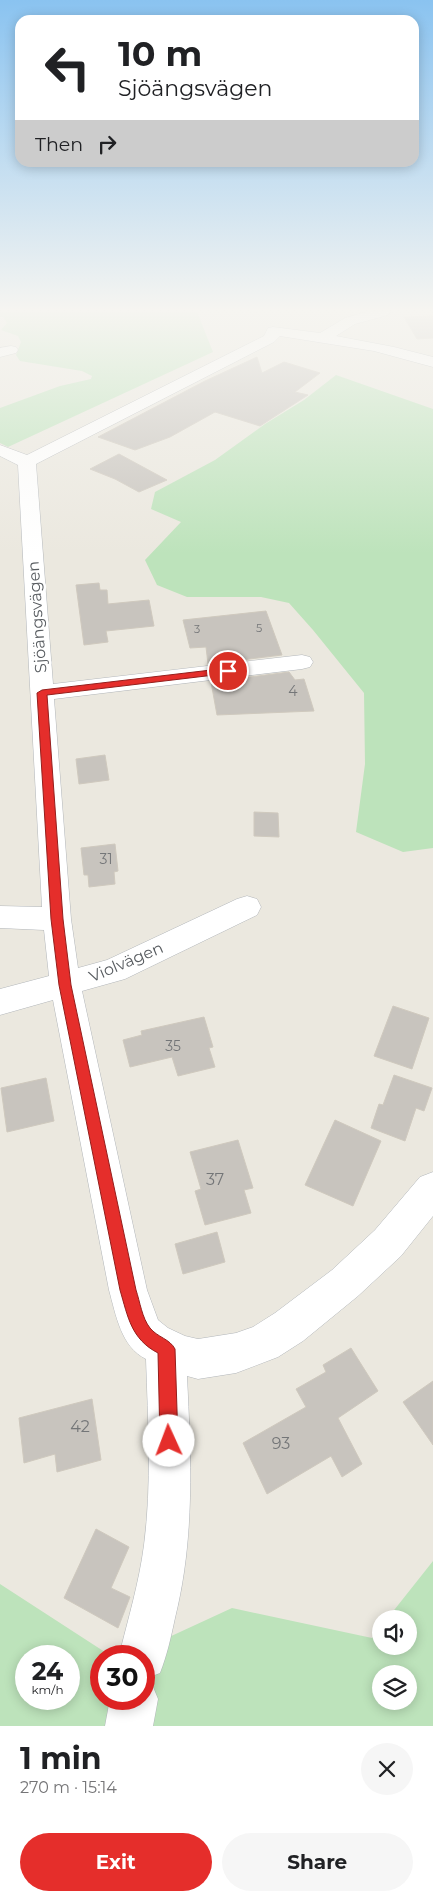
<!DOCTYPE html>
<html lang="en">
<head>
<meta charset="utf-8">
<style>
	:root { --surface:#fff; --page:#f6f6f6; --text:#202124; --muted:#757577; --accent:#e52e2b }
	body { margin:0; font-family:Montserrat,sans-serif; background:var(--page); color:var(--text); height:100vh; display:flex; flex-direction:column; font-size:19px; white-space:nowrap }
	* { box-sizing:border-box; margin:0 }
	p { font-size:16px; color:var(--muted) }
	.icon { flex:none; width:28px; height:28px; fill:none; stroke:currentColor; stroke-width:2; stroke-linecap:round; stroke-linejoin:round }
	.map { position:relative; height:1726px; overflow:hidden }
	.panel { display:flex; flex-direction:column; background:var(--surface); flex:1 }
	.panel>* { flex:none }
	.top-card { position:absolute; left:15px; top:15px; width:404px; height:152px; border-radius:15px; box-shadow:0 2px 12px #0003; background:#fff; color:var(--text); overflow:hidden }
	.buttons { position:absolute; left:372px; top:1610px; display:grid; gap:10px }
	.buttons a { display:grid; place-items:center; width:45px; height:45px; border-radius:50%; background:var(--surface); box-shadow:0 2px 12px #0003; font-size:25px }
	.speed { position:absolute; left:15px; top:1645px; display:flex; gap:10px; font-size:25px; font-weight:700; text-align:center }
	.speed>* { display:grid; place-content:center; width:65px; height:65px; border-radius:50%; background:var(--surface); box-shadow:0 2px 12px #0003; line-height:1 }
	.speed small { font-size:12px; font-weight:400 }
	.speed .limit { border:8px solid #d22; background:#fff; color:#111 }
	.pin { position:absolute; display:grid; place-items:center; width:42px; height:42px; color:#fff; margin:-21px; border:2px solid #fff; border-radius:50%; box-shadow:0 1px 5px #0007 }
	.me { position:absolute; width:55px; margin:-28px; rotate:358deg; stroke-linejoin:round; filter:drop-shadow(0 0 4px #0008) }
	.turn { display:flex; align-items:center; gap:18px; height:105px; padding:0 20px; font-size:22px }
	.turn .icon { width:65px; height:65px; stroke-width:2.5 }
	.turn b { display:block; font-size:35px; line-height:42px }
	.then { display:flex; align-items:center; height:48px; padding:0 20px; background:#0003; gap:10px; font-size:19px }
	.round { display:grid; place-items:center; flex:none; width:52px; height:52px; border-radius:26px; background:var(--page) }
	.summary { display:flex; align-items:center; justify-content:space-between; height:85px; padding:0 20px }
	h1 { font-size:30px; font-weight:700; line-height:38px }
	.cta { display:flex; gap:10px; margin-top:auto; padding:10px 20px }
	.cta a { flex:1; height:58px; border-radius:30px; background:var(--accent); color:#fff; font-size:20px; font-weight:700; line-height:58px; text-align:center }
	.cta a+a { background:var(--page); color:var(--text) }
	.map>svg:first-child { display:block }
	.green { fill:#bde3bb; fill-rule:evenodd }
	.building { fill:#c8c4be; stroke:#cfc9be }
	.lines { fill:none; stroke-linecap:round; stroke-linejoin:round }
	.street-casing { stroke:#b2b6ba; stroke-width:1 }
	.street { fill:#fff; fill-rule:evenodd }
	.route { fill:#e52e2b; stroke:#951e1c }
	.labels { text-anchor:middle; dominant-baseline:central; stroke-width:5; stroke-linejoin:round; paint-order:stroke }
	.far-number-label { font-size:11px; fill:#747678 }
	.number-label { font-size:14px; fill:#747678 }
	.street-label { font-size:16px; fill:#585c60; stroke:#fff }
	.near-number-label { font-size:16px; fill:#747678 }
</style>
</head>
<body>
<div class="map">
<svg width="433" height="1726" viewBox="0 0 433 1726">
	<rect width="100%" height="100%" fill="#ebe8df"/>
	<!-- green -->
	<g class="green">
		<polygon points="0,312 197,312 213,352 8,447 0,443 0,408 60,386 91,379 92,376 82,371 20,361 16,355 21,342 18,336 1,330 7,323 3,317 0,317"/>
		<polygon points="336,375 433,409 433,848 403,852 356,832 365,764 364,693 313,630 289,603 261,597 187,597 157,585 145,560 181,522 151,509 155,492 215,460 265,424 304,400"/>
		<path d="M433 1561V1726H0V1584L111 1656H101V1699H144V1656H128L232 1608 372 1638 381 1626V1646H409V1619H387ZM26 1656H69V1699H26ZM381 1674H409V1701H381Z"/>
	</g>
	<!-- building -->
	<g class="building">
		<polygon points="433,316 433,338 417,339 404,317"/>
		<polygon points="257,357 262,373 284,362 320,373 295,392 308,395 260,426 215,412 170,437 135,450 98,437 205,381"/>
		<polygon points="119,454 167,480 139,492 115,479 90,469"/>
		<polygon points="99,583 100,590 107,590 108,604 149,600 154,626 106,631 108,642 84,645 76,585"/>
		<polygon points="266,611 282,655 208,664 206,647 190,648 183,620"/>
		<polygon points="289,672 295,680 304,679 314,711 217,715 211,682"/>
		<polygon points="105,755 109,780 79,784 76,759"/>
		<polygon points="254,812 278,813 279,837 254,836"/>
		<polygon points="115,844 118,871 114,872 115,884 89,887 88,875 84,875 81,848"/>
		<polygon points="393,1006 429,1018 412,1069 374,1056"/>
		<polygon points="204,1017 213,1047 209,1048 215,1067 178,1076 172,1057 130,1067 123,1040 142,1035 141,1031"/>
		<polygon points="394,1075 432,1088 424,1111 416,1108 405,1141 371,1128 379,1104 383,1105"/>
		<polygon points="46,1078 54,1121 7,1132 1,1088"/>
		<polygon points="335,1120 381,1141 353,1206 305,1185"/>
		<polygon points="238,1140 253,1188 244,1190 251,1213 205,1225 195,1191 201,1189 190,1152"/>
		<polygon points="217,1232 225,1262 183,1274 175,1244"/>
		<polygon points="351,1348 378,1391 338,1418 362,1464 342,1477 331,1456 267,1494 243,1443 306,1407 296,1389 326,1372 323,1365"/>
		<polygon points="433,1381 433,1445 403,1402"/>
		<polygon points="92,1399 101,1460 57,1472 55,1454 24,1463 19,1418"/>
		<polygon points="96,1529 129,1547 111,1588 130,1597 118,1628 64,1598"/>
	</g>
	<g class="lines">
		<!-- street casing -->
		<g class="street-casing">
			<g id="street">
				<path d="M366 312H390L388 315 355 324 336 336 394 347 433 357V367L374 351 280 336 274 342 36 464 53 684 302 655 310 657 313 662 310 667 302 669 54 699 71 919 78 968 107 960 237 899 247 896 257 899 261 907 257 915 125 979 82 991 147 1290 158 1320 168 1328 185 1336 198 1339 236 1333 253 1327 275 1313 332 1270 375 1230 420 1177 433 1172V1216L401 1256 358 1296 303 1341 278 1357 236 1373 198 1379 187 1376C191 1458 195 1538 175 1618 171 1637 167 1655 160 1673L144 1679 151 1682 158 1699 153 1726H105L110 1699H144V1656H119C128 1619 139 1583 144 1545 152 1483 148 1421 146 1359 121 1347 116 1315 109 1290L53 1000 0 1015V989L49 976 44 930 0 928V906L42 907 18 465 0 456V445L27 455 264 336 268 328 273 327 320 333 345 318Z"/>
				<polygon points="11,346 16,347 18,350 16,353 0,357 0,348"/>
			</g>
		</g>
		<!-- street -->
		<use href="#street" class="street"/>
	</g>
	<!-- sky -->
	<linearGradient id="sky" x2="0" y2="1"><stop stop-color="#8ac3f0"/><stop offset="0.56" stop-color="#f6f5f1"/><stop offset="1" stop-color="#f6f5f1" stop-opacity="0"/></linearGradient>
	<rect width="433" height="554" fill="url(#sky)"/>
	<!-- route -->
	<path class="route" d="M228 668 233 671 231 673 47 695 63 919 71 985 136 1290C140 1302 142 1318 150 1328 157 1337 170 1339 175 1349L178 1441 175 1447 169 1450 163 1447 160 1441 158 1353C131 1339 128 1317 120 1290L59 985 51 919 37 693 42 690Z"/>
	<g class="labels">
		<!-- far-number labels -->
		<g class="far-number-label">
			<text x="259" y="628">5</text>
			<text x="197" y="629">3</text>
		</g>
		<!-- number labels -->
		<g class="number-label">
			<text x="293" y="691">4</text>
			<text x="106" y="859">31</text>
			<text x="173" y="1046">35</text>
		</g>
		<!-- street labels -->
		<g class="street-label">
			<text transform="translate(37 617) rotate(-94)">Sjöängsvägen</text>
			<text transform="translate(126 962) rotate(-23)">Violvägen</text>
		</g>
		<!-- near-number labels -->
		<g class="near-number-label">
			<text x="215" y="1179">37</text>
			<text x="80" y="1426">42</text>
			<text x="281" y="1443">93</text>
		</g>
	</g>
</svg>
<div class="buttons">
<a><svg class="icon" aria-label="sound" viewBox="0 0 24 24"><path d="M4 9h4l5-4v14l-5-4H4zM17 9q2 3 0 6"/></svg></a>
<a><svg class="icon" aria-label="layers" viewBox="0 0 24 24"><path d="M12 4l9 5-9 5-9-5zM3 14l9 5 9-5"/></svg></a>
</div>
<div class="speed"><div>24<small>km/h</small></div><div class="limit">30</div></div>
<div class="pin" style="left:228px;top:671px;background:#d93025"><svg class="icon" aria-label="arrive" viewBox="0 0 24 24"><path d="M6 21V4h12l-3 4 3 4H6"/></svg></div>
<svg class="me" style="left:169px;top:1441px" viewBox="-20 -20 40 40"><circle r="19" fill="#fff"/><path d="M0-13L10 11 0 6-10 11z" fill="#e52e2b"/></svg>
<div class="top-card">
<div class="turn"><svg class="icon" aria-label="left" viewBox="0 0 24 24"><path d="M17 20v-9H6M10 6l-5 5 5 5"/></svg><div><b>10 m</b>Sjöängsvägen</div></div>
<div class="then">Then<svg class="icon" aria-label="right" viewBox="0 0 24 24"><path d="M7 20v-9h11M14 6l5 5-5 5"/></svg></div>
</div>
</div>
<section class="panel">
<div class="summary"><div><h1>1 min</h1><p>270 m · 15:14</p></div><a class="round"><svg class="icon" aria-label="close" viewBox="0 0 24 24"><path d="M6 6l12 12M18 6L6 18"/></svg></a></div>
<div class="cta"><a>Exit</a><a>Share</a></div>
</section>
</body>
</html>
